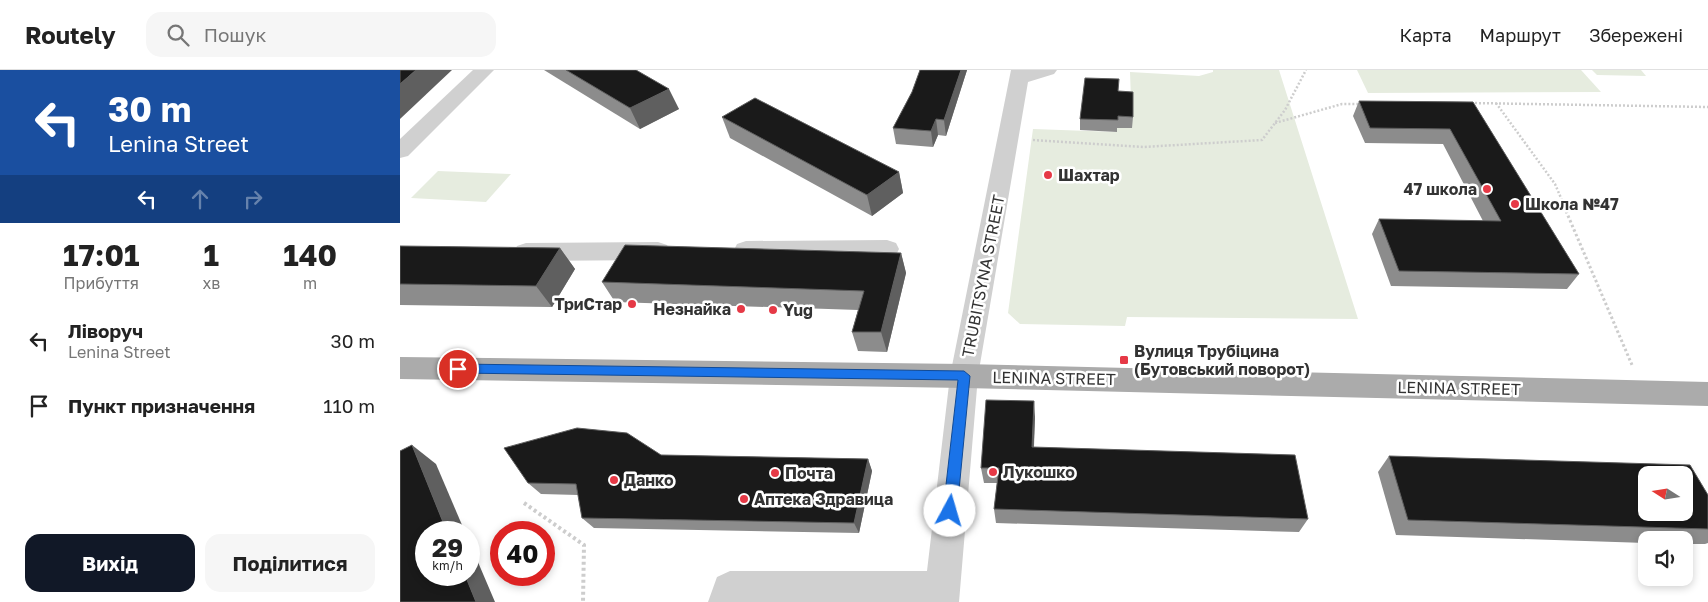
<!DOCTYPE html>
<html lang="uk">
<head>
<meta charset="utf-8">
<style>
	:root { --surface:#fff; --page:#f6f6f6; --text:#222; --muted:#767676; --line:#e0e0e0; --accent:#111827 }
	body { margin:0; font-family:"Golos Text",sans-serif; background:var(--page); color:var(--text); height:100vh; display:flex; flex-direction:column; font-size:19px; white-space:nowrap }
	* { box-sizing:border-box; margin:0 }
	p { font-size:16px; color:var(--muted) }
	.icon { flex:none; width:28px; height:28px; fill:none; stroke:currentColor; stroke-width:2; stroke-linecap:round; stroke-linejoin:round }
	.map { position:relative; flex:1; overflow:hidden }
	.details { display:flex; flex-direction:column; background:var(--surface); width:400px }
	.details>* { flex:none }
	.top-card { background:#1a4fa0; color:#fff; overflow:hidden }
	.needle { width:32px; rotate:282deg }
	.controls { position:absolute; left:1238px; top:396px; display:grid; gap:10px }
	.controls a { display:grid; place-items:center; width:55px; height:55px; border-radius:10px; background:var(--surface); box-shadow:0 2px 8px #0003; font-size:25px }
	.speed { position:absolute; left:15px; top:451px; display:flex; gap:10px; font-size:25px; font-weight:700; text-align:center }
	.speed>* { display:grid; place-content:center; width:65px; height:65px; border-radius:50%; background:var(--surface); box-shadow:0 2px 8px #0003; line-height:1 }
	.speed small { font-size:12px; font-weight:400 }
	.speed .limit { border:8px solid #d22; background:#fff; color:#111 }
	.pin { position:absolute; display:grid; place-items:center; width:42px; height:42px; color:#fff; margin:-21px; border:2px solid #fff; border-radius:50%; box-shadow:0 1px 5px #0007 }
	.me { position:absolute; width:55px; margin:-28px; rotate:6deg; stroke-linejoin:round; filter:drop-shadow(0 0 4px #0008) }
	.turn { display:flex; align-items:center; gap:18px; height:105px; padding:0 25px; font-size:22px }
	.turn .icon { width:65px; height:65px; stroke-width:2.5 }
	.turn b { display:block; font-size:35px; line-height:42px }
	.lanes { display:flex; align-items:center; height:48px; padding:0 25px; background:#0003; justify-content:center; gap:25px; direction:ltr }
	.lanes .off { opacity:.35 }
	.eta { display:flex; justify-content:space-evenly; align-items:center; height:85px; text-align:center }
	.eta b { font-size:30px; font-weight:700; line-height:35px }
	.action { display:flex; gap:10px; margin-top:auto; padding:10px 25px }
	.action a { flex:1; height:58px; border-radius:15px; background:var(--accent); color:#fff; font-size:20px; font-weight:700; line-height:58px; text-align:center }
	.action a+a { background:var(--page); color:var(--text) }
	ul { padding:0; list-style:none }
	li { display:flex; align-items:center; gap:15px; height:65px; padding:0 25px }
	li div { flex:1 }
	li b { display:block; font-size:19px }
	li em { font-style:normal }
	header { display:flex; align-items:center; gap:30px; box-sizing:border-box; height:70px; padding:0 25px; background:var(--surface); border-bottom:1px solid var(--line) }
	header strong { font-size:24px }
	nav { display:flex; gap:28px; margin-inline-start:auto; font-size:18px }
	.search { width:350px; height:45px; background:var(--page); display:flex; align-items:center; gap:12px; box-sizing:border-box; padding:0 18px; border-radius:15px; color:var(--muted); font-size:19px }
	main { display:flex; flex:1; min-height:0 }
	.map>svg:first-child { display:block }
	.green { fill:#e6ecdf }
	.lines { fill:none; stroke-linecap:round; stroke-linejoin:round }
	.path-far2 { stroke:#cdcdcd; stroke-width:2.5; stroke-dasharray:2 2; stroke-linecap:butt }
	.path-far1 { stroke:#cdcdcd; stroke-width:3; stroke-dasharray:2.5 2.5; stroke-linecap:butt }
	.path { stroke:#cdcdcd; stroke-width:4; stroke-dasharray:3 3; stroke-linecap:butt }
	.minor { fill:#d0d0d0; fill-rule:evenodd }
	.major { fill:#ababab; fill-rule:evenodd }
	.wall { fill:#8c8c8c }
	.shaded-wall { fill:#5f5f5f }
	.building { fill:#1a1a1a; stroke:#5f5f5f; fill-rule:evenodd }
	.route { fill:#1a73e8; stroke:#114b97 }
	.poi-dot { fill:#e63946; stroke:#fff; stroke-width:2 }
	.labels { text-anchor:middle; dominant-baseline:central; stroke-width:5; stroke-linejoin:round; paint-order:stroke }
	.poi-label { font-size:16px; font-weight:bold; fill:#333; stroke:#fff; text-anchor:start }
	.street-label { font-size:16px; fill:#333; stroke:#fff }
</style>
</head>
<body>
<header>
<strong>Routely</strong>
<div class="search"><svg class="icon" aria-label="search" viewBox="0 0 24 24"><circle cx="10" cy="10" r="6"/><path d="M15 15l6 6"/></svg>Пошук</div>
<nav><a>Карта</a><a>Маршрут</a><a>Збережені</a></nav>
</header>
<main>
<section class="details">
<div class="top-card">
<div class="turn"><svg class="icon" aria-label="left" viewBox="0 0 24 24"><path d="M17 20v-9H6M10 6l-5 5 5 5"/></svg><div><b>30 m</b>Lenina Street</div></div>
<div class="lanes"><svg class="icon" aria-label="left" viewBox="0 0 24 24"><path d="M17 20v-9H6M10 6l-5 5 5 5"/></svg><svg class="icon off" aria-label="ahead" viewBox="0 0 24 24"><path d="M12 20V5M6 11l6-6 6 6"/></svg><svg class="icon off" aria-label="right" viewBox="0 0 24 24"><path d="M7 20v-9h11M14 6l5 5-5 5"/></svg></div>
</div>
<div class="eta">
<div><b>17:01</b><p>Прибуття</p></div>
<div><b>1</b><p>хв</p></div>
<div><b>140</b><p>m</p></div>
</div>
<ul>
<li><svg class="icon" aria-label="left" viewBox="0 0 24 24"><path d="M17 20v-9H6M10 6l-5 5 5 5"/></svg><div><b>Ліворуч</b><p>Lenina Street</p></div><em>30 m</em></li>
<li><svg class="icon" aria-label="arrive" viewBox="0 0 24 24"><path d="M6 21V4h12l-3 4 3 4H6"/></svg><div><b>Пункт призначення</b></div><em>110 m</em></li>
</ul>
<div class="action"><a>Вихід</a><a>Поділитися</a></div>
</section>
<div class="map">
<svg width="1308" height="532" viewBox="0 0 1308 532">
	<rect width="100%" height="100%" fill="#fff"/>
	<!-- green -->
	<g class="green">
		<polygon points="813,0 879,0 958,249 727,247 725,256 620,254 608,243 633,59 717,62 717,58 732,58 730,2 799,6 813,2"/>
		<polygon points="957,0 1181,0 1201,22 968,23"/>
		<polygon points="1192,0 1241,0 1246,6 1197,5"/>
		<polygon points="38,101 111,104 86,132 11,128"/>
	</g>
	<g class="lines">
		<!-- path-far2 -->
		<g class="path-far2">
			<polyline points="1071,33 1308,37"/>
			<polyline points="1096,33 1155,114 1167,142"/>
			<polyline points="875,53 942,34 960,34"/>
			<polyline points="633,70 743,77 862,70 885,40 906,0"/>
		</g>
		<!-- path-far1 -->
		<polyline class="path-far1" points="1166,141 1232,295"/>
		<!-- path -->
		<polyline class="path" points="124,433 184,475 183,532"/>
		<!-- minor -->
		<g class="minor">
			<polygon points="73,0 94,0 8,86 0,88 0,69"/>
			<polygon points="611,0 657,0 654,4 628,12 578,306 559,532 308,532 317,507 330,501 527,501 550,306"/>
			<polygon points="487,170 496,173 499,179 496,185 487,188 346,189 337,186 334,180 337,174 346,171"/>
			<polygon points="258,172 267,175 270,181 267,187 258,190 126,191 117,188 114,182 117,176 126,173"/>
		</g>
		<!-- major -->
		<polygon class="major" points="0,287 564,294 1308,312 1308,336 564,318 0,309"/>
	</g>
	<!-- wall -->
	<g class="wall">
		<polygon points="144,0 236,0 279,39 240,59"/>
		<polygon points="520,0 567,0 546,66 538,65 533,77 496,74 493,58 512,22"/>
		<polygon points="718,21 733,47 732,58 717,58 717,62 680,60 680,49"/>
		<polygon points="959,31 1073,32 1179,204 1167,219 991,216 972,164 979,149 1083,151 1043,74 965,73 953,46"/>
		<polygon points="322,47 499,102 503,123 472,146 330,68"/>
		<polygon points="0,176 160,178 175,199 152,237 0,235"/>
		<polygon points="501,183 506,203 487,282 458,281 452,262 458,240 215,232 202,212"/>
		<polygon points="635,347 634,377 908,449 899,462 596,453 594,439 597,413 584,413 581,398"/>
		<polygon points="261,385 468,389 472,401 459,463 194,458 182,448 178,425 141,424 128,413"/>
		<polygon points="989,386 1308,425 1308,473 1305,474 1284,474 1284,470 1246,470 1246,473 996,465 978,402"/>
	</g>
	<!-- shaded-wall -->
	<g class="shaded-wall">
		<polygon points="16,0 52,0 0,49 0,14"/>
		<polygon points="561,0 567,0 546,66 544,50"/>
		<polygon points="269,19 279,39 240,59 230,38"/>
		<polygon points="536,49 538,65 533,77 531,61"/>
		<polygon points="499,102 503,123 472,146 467,125"/>
		<polygon points="160,178 175,199 152,237 136,216"/>
		<polygon points="501,183 506,203 487,282 481,262"/>
		<polygon points="634,331 635,347 633,392 632,377"/>
		<polygon points="12,375 36,394 65,462 47,462"/>
		<polygon points="468,389 472,401 459,463 454,453"/>
		<polygon points="69,471 95,532 76,532 65,505 69,505"/>
	</g>
	<!-- building -->
	<g class="building">
		<polygon points="0,0 16,0 0,14"/>
		<polygon points="166,0 236,0 269,19 230,38"/>
		<polygon points="520,0 561,0 544,50 536,49 531,61 493,58 512,22"/>
		<polygon points="685,8 719,9 718,21 733,22 733,47 718,46 718,50 680,49"/>
		<polygon points="355,28 499,102 467,125 322,47"/>
		<polygon points="959,31 1073,32 1179,204 999,201 979,149 1101,151 1050,59 970,58"/>
		<polygon points="225,175 501,183 481,262 452,262 464,221 202,212"/>
		<polygon points="0,176 160,178 136,216 0,214"/>
		<polygon points="586,330 634,331 632,377 895,385 908,449 594,439 599,398 581,398"/>
		<polygon points="177,358 227,363 261,385 468,389 454,453 182,448 176,414 128,413 104,378"/>
		<polygon points="12,375 47,462 26,462 26,505 65,505 76,532 0,532 0,381"/>
		<path d="M989 386 1290 395 1308 425V459L1008 450ZM1246 405H1284V442H1246Z"/>
	</g>
	<!-- route -->
	<polygon class="route" points="58,294 564,301 570,306 557,441 555,445 550,447 545,445 543,441 558,310 58,303 52,299"/>
	<!-- markers -->
	<g class="poi-dot">
		<circle cx="648" cy="105" r="5"/>
		<circle cx="1087" cy="119" r="5"/>
		<circle cx="1115" cy="134" r="5"/>
		<circle cx="232" cy="234" r="5"/>
		<circle cx="341" cy="239" r="5"/>
		<circle cx="373" cy="240" r="5"/>
		<rect x="719" y="285" width="10" height="10" rx="2.5"/>
		<circle cx="593" cy="402" r="5"/>
		<circle cx="375" cy="403" r="5"/>
		<circle cx="214" cy="410" r="5"/>
		<circle cx="344" cy="429" r="5"/>
	</g>
	<g class="labels">
		<!-- poi labels -->
		<g class="poi-label">
			<text x="658" y="105">Шахтар</text>
			<text x="1077" y="119" text-anchor="end">47 школа</text>
			<text x="1125" y="134">Школа №47</text>
			<text x="222" y="234" text-anchor="end">ТриСтар</text>
			<text x="331" y="239" text-anchor="end">Незнайка</text>
			<text x="383" y="240">Yug</text>
			<text x="734" y="281">Вулиця Трубіцина<tspan x="734" dy="18">(Бутовський поворот)</tspan></text>
			<text x="603" y="402">Лукошко</text>
			<text x="385" y="403">Почта</text>
			<text x="224" y="410">Данко</text>
			<text x="354" y="429">Аптека Здравица</text>
		</g>
		<!-- street labels -->
		<g class="street-label">
			<text transform="translate(583 206) rotate(-79)">TRUBITSYNA STREET</text>
			<text transform="translate(654 308) rotate(1)">LENINA STREET</text>
			<text transform="translate(1059 318) rotate(1)">LENINA STREET</text>
		</g>
	</g>
</svg>
<div class="controls">
<a><svg class="needle" viewBox="-14 -14 28 28"><path d="M0-13l5 13h-10z" fill="#e53935"/><path d="M0 13l5-13h-10z" fill="#767676"/></svg></a>
<a><svg class="icon" aria-label="sound" viewBox="0 0 24 24"><path d="M4 9h4l5-4v14l-5-4H4zM17 9q2 3 0 6"/></svg></a>
</div>
<div class="speed"><div>29<small>km/h</small></div><div class="limit">40</div></div>
<div class="pin" style="left:58px;top:299px;background:#d93025"><svg class="icon" aria-label="arrive" viewBox="0 0 24 24"><path d="M6 21V4h12l-3 4 3 4H6"/></svg></div>
<svg class="me" style="left:550px;top:441px" viewBox="-20 -20 40 40"><circle r="19" fill="#fff"/><path d="M0-13L10 11 0 6-10 11z" fill="#1a73e8"/></svg>
</div>
</main>
</body>
</html>
